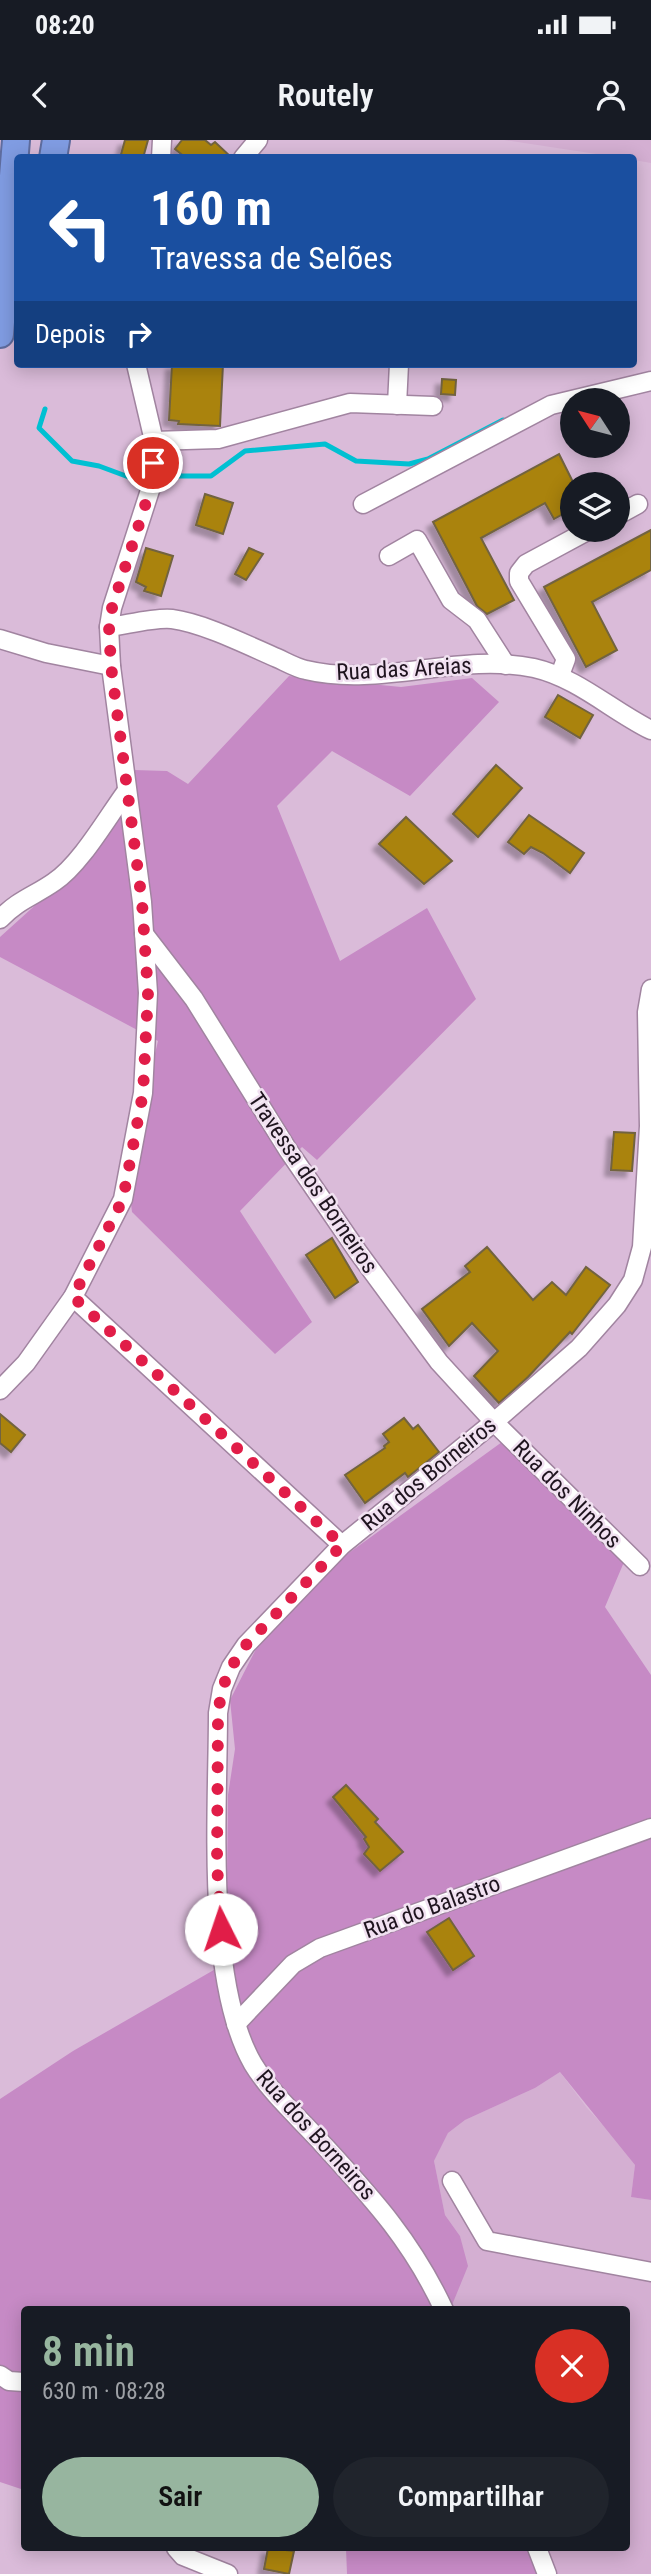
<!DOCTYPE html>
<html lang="pt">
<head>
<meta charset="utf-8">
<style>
	:root { --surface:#171b24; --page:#20242c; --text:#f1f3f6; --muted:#9ea1a6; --accent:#97b59f }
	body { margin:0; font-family:"Roboto Condensed",sans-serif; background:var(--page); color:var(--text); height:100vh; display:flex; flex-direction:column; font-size:26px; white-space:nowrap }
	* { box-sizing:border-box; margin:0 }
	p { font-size:23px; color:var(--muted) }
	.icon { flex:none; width:38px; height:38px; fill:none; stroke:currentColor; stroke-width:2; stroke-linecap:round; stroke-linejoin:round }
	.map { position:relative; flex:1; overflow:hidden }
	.details { position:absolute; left:21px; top:2166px; width:609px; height:245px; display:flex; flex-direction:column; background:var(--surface); border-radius:7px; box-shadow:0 4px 18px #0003 }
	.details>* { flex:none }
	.banner { position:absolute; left:14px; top:14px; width:623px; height:214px; border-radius:7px; box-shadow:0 4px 18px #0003; background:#1a4fa0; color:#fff; overflow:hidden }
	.needle { width:46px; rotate:306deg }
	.tools { position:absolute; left:560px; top:248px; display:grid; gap:14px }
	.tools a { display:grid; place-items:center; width:70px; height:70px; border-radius:50%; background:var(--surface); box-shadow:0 4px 18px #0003; font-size:35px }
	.pin { position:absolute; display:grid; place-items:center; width:60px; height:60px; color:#fff; margin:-30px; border:4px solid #fff; border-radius:50%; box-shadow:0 2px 7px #0007 }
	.me { position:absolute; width:77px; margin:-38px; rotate:356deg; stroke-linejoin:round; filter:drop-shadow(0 0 5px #0008) }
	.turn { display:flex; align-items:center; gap:24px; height:147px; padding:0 21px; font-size:32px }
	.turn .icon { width:91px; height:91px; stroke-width:2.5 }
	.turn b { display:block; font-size:49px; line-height:60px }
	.then { display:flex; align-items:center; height:66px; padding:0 21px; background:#0003; gap:14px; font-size:26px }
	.round { display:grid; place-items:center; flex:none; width:74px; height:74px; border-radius:37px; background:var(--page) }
	.overview { display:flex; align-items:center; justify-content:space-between; height:119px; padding:0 21px }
	h1 { font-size:42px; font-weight:600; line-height:52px; color:var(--accent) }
	.action { display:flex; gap:14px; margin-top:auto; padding:14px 21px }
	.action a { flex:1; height:80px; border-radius:42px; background:var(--accent); color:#111; font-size:28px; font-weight:600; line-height:80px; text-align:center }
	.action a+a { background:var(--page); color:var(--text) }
	.status { display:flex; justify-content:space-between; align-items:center; height:49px; padding:0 35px; background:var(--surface); direction:ltr }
	.status svg { height:19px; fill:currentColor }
	header { display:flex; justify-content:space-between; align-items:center; height:91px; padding:0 21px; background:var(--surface); font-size:32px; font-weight:600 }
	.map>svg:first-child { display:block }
	.built { fill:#d4afd2 }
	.green { fill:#c68ac5 }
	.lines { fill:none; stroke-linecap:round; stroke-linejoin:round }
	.stream { stroke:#00c0d2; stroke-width:5 }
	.building { fill:#aa830a; stroke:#726341; stroke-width:2; filter:url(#shadow) }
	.minor-casing { stroke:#a184a0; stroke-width:21 }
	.highway-casing { stroke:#5e6c9e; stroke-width:30 }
	.minor { stroke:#fff; stroke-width:18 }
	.highway { stroke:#809ce2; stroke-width:26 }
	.route { stroke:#e11d48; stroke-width:12; stroke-dasharray:0 21.6 }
	.labels { text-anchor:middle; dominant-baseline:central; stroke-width:5; stroke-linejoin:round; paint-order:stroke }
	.street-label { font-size:23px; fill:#1f141f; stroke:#f1e1f1 }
</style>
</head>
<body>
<div class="status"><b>08:20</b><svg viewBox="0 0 49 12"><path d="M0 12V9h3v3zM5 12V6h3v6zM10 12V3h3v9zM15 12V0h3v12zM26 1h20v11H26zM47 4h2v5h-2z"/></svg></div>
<header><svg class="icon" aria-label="back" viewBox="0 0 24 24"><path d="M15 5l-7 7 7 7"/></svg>Routely<svg class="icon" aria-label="person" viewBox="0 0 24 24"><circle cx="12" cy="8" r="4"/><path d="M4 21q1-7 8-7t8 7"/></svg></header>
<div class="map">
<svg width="651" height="2434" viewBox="0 0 651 2434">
	<defs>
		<filter id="shadow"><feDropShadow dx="-6" dy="6" stdDeviation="2" flood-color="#0004"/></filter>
	</defs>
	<rect width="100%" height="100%" fill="#dabbd9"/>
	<!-- built -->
	<g class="built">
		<polygon points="504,0 651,0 651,23 634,20 634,18 616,17"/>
		<polygon points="560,1932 587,1968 613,1996 635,2025 631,2057 651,2060 651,2434 551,2434 541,2408 626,2408 626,2170 450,2170 467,2126 460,2096 445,2075 434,2021 448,1993 465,1980 535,1948"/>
	</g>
	<!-- green -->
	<g class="green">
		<polygon points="289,536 401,547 472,538 499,562 410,656 332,611 277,666 340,821 427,768 476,859 317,1020 302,1007 240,1071 312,1182 275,1214 132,1072 127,1031 158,901 0,817 0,797 41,760 134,630 167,631 188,644"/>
		<polygon points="502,1302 624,1422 605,1467 651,1535 651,2060 631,2057 635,2025 560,1932 535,1948 465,1980 448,1993 434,2021 445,2075 460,2096 468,2126 450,2170 24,2170 24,2350 0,2342 0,1959 73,1911 226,1823 228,1655 235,1609 230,1560 257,1507 317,1436"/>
		<polygon points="346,2408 541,2408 551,2434 347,2434"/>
	</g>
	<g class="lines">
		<!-- stream -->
		<g class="stream">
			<polyline points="45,269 39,288 72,321 99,326 134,339"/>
			<polyline points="165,336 211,336 245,311 325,304 356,321 409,324 428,319 503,280"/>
		</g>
	</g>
	<!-- building -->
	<g class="building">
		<polygon points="125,0 148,0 143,18 120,18"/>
		<polygon points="182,0 205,0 211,5 215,2 232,18 186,18 175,9"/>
		<polygon points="172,224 223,224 220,286 178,284 179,281 169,280"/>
		<polygon points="442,239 456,240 455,255 441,254"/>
		<polygon points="559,314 572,340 572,369 554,379 545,363 481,398 514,460 487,474 477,466 433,382"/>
		<polygon points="205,354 233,363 223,394 196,385"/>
		<polygon points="651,390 651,430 592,462 617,510 586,527 544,447"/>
		<polygon points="146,408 173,416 161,456 144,451 146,447 136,442"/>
		<polygon points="249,408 263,414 246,440 235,434"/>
		<polygon points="558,555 593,575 580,598 545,577"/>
		<polygon points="496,625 522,648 478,697 453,674"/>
		<polygon points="529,675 584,713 570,733 543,713 531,707 524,714 508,702"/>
		<polygon points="406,677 452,721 424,744 379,704"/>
		<polygon points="614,992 635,993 632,1031 611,1030"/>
		<polygon points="332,1098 358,1142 335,1158 306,1115"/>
		<polygon points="487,1107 533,1160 552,1142 566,1155 586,1127 610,1145 572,1194 570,1192 528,1237 499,1263 474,1236 498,1211 472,1183 449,1206 422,1169 470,1132 465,1126"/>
		<polygon points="0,1274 25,1295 11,1312 0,1303"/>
		<polygon points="404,1278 413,1289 418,1285 439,1312 408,1337 405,1333 365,1363 345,1335 385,1308 384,1306 389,1302 383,1294"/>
		<polygon points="346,1645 378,1679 375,1682 403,1712 380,1731 364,1714 369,1707 364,1699 366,1697 333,1657"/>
		<polygon points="449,1778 474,1816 453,1830 427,1792"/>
		<polygon points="268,2408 294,2411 289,2434 264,2429"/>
	</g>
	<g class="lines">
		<!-- minor casing -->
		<g class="minor-casing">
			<g id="minor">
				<polyline points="161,18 162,0"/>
				<polyline points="243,18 258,0"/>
				<polyline points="397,265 399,224"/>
				<polyline points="154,301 218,299 350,263 433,266"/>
				<polyline points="363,364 551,265 651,241"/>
				<polyline points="618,375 638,364"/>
				<polyline points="389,416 417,400 451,460 477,480 506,525"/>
				<path d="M109 487C126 485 155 477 172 479 203 483 247 505 277 518 286 522 296 528 306 530 381 548 459 512 534 528 578 538 612 571 651 590"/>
				<polyline points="0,499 46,513 111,526"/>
				<polyline points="560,535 566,519 519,441 519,433 526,424 589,390"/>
				<path d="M0 779C18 760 34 756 54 742 80 725 107 678 126 652"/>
				<polyline points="144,794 194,859 288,1010 358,1112 439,1222 494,1282 640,1426"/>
				<polyline points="73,1157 342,1405"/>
				<polyline points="0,1250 26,1223 73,1157 123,1059 143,953 148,853 142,762 111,526 109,487 112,468 152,344 154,301 136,224"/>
				<polyline points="236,1884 293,1824 320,1808 651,1688"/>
				<polyline points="452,2041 487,2101 651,2132"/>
				<path d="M444 2170C411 2099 371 2057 319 2000 297 1976 270 1952 253 1924 205 1841 218 1669 218 1573L222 1549 231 1527 246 1505 342 1405 494 1282 579 1208 617 1165 633 1140 642 1107 649 986 647 872 651 849"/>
				<polyline points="0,2235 9,2241 24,2242"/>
				<polyline points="176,2408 183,2416 228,2434"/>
				<polyline points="537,2408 547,2434"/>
			</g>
		</g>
		<!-- highway casing -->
		<g class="highway-casing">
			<g id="highway">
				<polyline points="53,18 56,0"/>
				<polyline points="0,194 16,0"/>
			</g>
		</g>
		<!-- minor -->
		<use href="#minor" class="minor"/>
		<!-- highway -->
		<use href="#highway" class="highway"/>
	</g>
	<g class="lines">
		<!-- route -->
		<polyline class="route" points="153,323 152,344 112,468 109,487 111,526 142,762 148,853 143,953 123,1059 73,1157 342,1405 246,1505 231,1527 222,1549 218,1573 217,1724 221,1789"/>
	</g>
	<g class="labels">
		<!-- street labels -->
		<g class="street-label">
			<text transform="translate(404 529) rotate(-3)">Rua das Areias</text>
			<text transform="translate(313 1043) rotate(56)">Travessa dos Borneiros</text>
			<text transform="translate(429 1334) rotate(-39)">Rua dos Borneiros</text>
			<text transform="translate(567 1354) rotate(45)">Rua dos Ninhos</text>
			<text transform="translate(432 1767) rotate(-20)">Rua do Balastro</text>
			<text transform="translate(316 1995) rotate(48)">Rua dos Borneiros</text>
		</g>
	</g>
</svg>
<div class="tools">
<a><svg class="needle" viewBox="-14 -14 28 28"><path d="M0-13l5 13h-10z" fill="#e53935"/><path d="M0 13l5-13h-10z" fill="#9ea1a6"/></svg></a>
<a><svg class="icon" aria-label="layers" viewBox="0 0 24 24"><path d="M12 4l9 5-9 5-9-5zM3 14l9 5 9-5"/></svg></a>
</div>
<div class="pin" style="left:153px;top:323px;background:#d93025"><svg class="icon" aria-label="arrive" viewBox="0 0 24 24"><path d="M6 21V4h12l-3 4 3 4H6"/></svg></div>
<svg class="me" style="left:221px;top:1789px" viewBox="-20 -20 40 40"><circle r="19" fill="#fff"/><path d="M0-13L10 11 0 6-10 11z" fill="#e11d48"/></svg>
<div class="banner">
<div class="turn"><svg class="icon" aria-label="left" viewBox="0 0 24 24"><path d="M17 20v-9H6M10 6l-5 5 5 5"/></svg><div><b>160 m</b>Travessa de Selões</div></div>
<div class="then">Depois<svg class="icon" aria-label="right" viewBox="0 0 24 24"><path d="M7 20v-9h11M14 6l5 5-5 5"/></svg></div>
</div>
<section class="details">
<div class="overview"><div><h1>8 min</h1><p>630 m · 08:28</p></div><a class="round" style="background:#d93025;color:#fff"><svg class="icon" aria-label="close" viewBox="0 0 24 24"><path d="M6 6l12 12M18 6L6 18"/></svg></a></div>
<div class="action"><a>Sair</a><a>Compartilhar</a></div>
</section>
</div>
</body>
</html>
